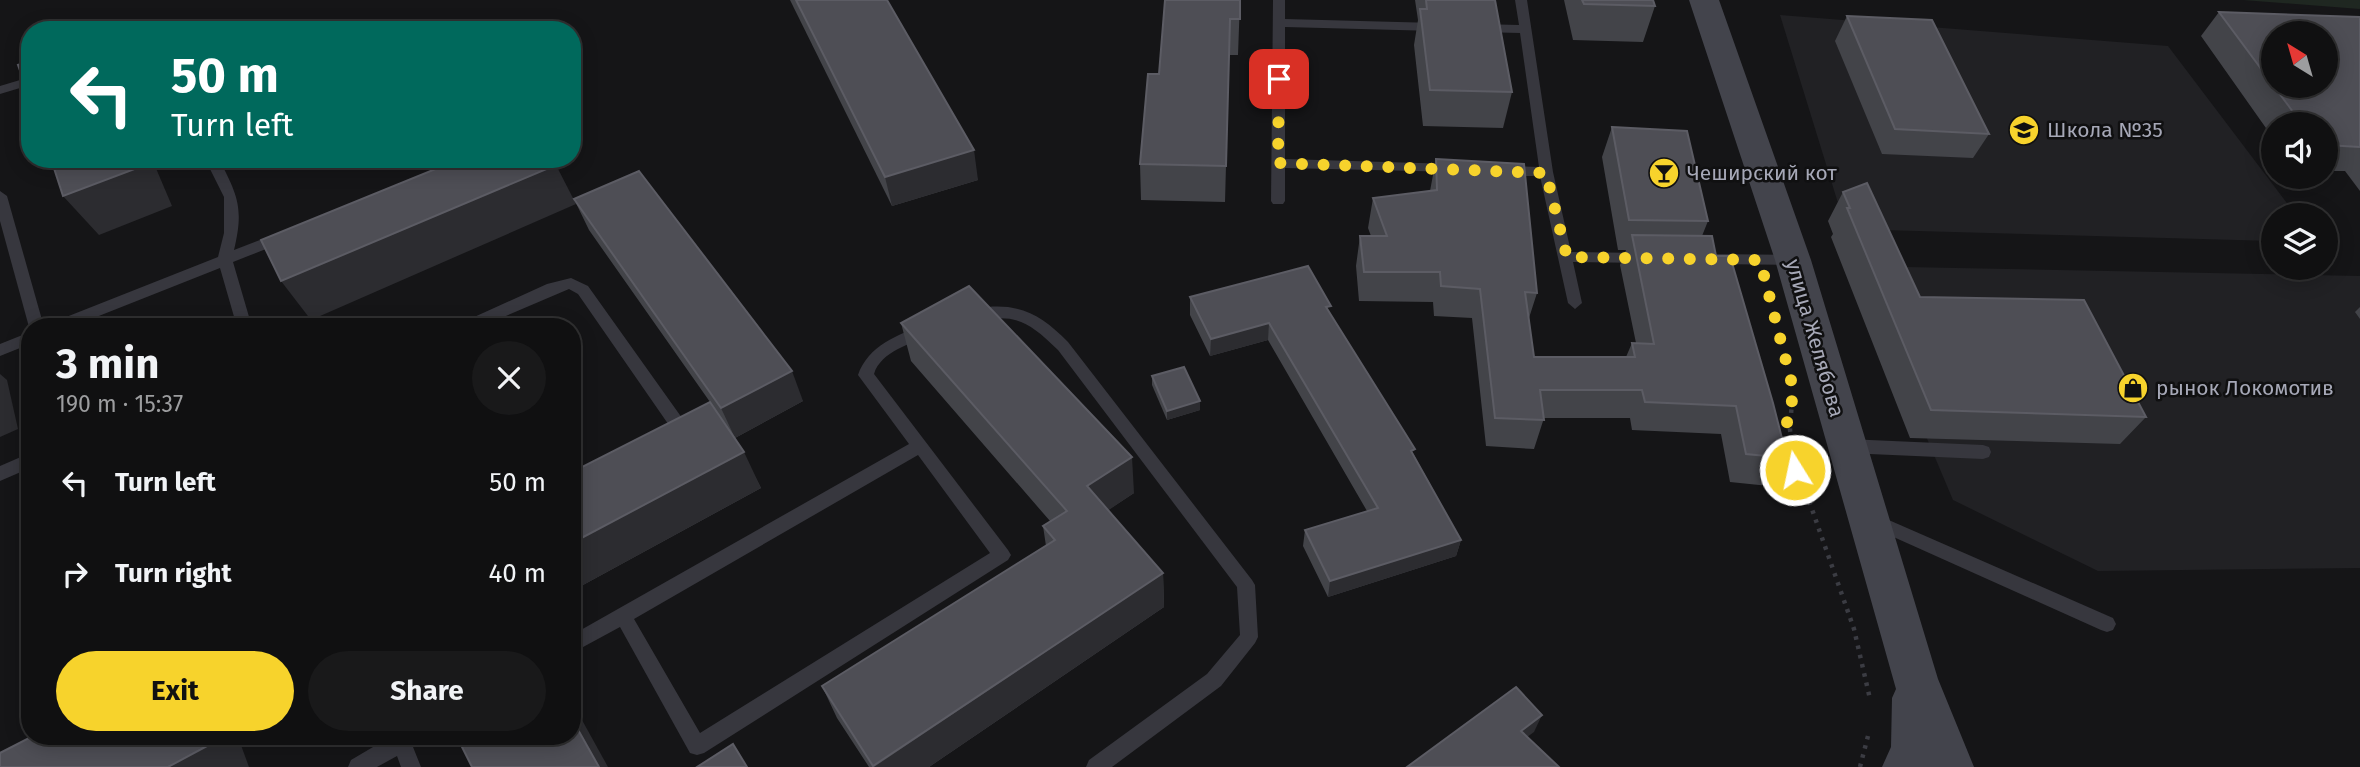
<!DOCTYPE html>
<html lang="en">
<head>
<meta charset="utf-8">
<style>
	:root { --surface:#101011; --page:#19191a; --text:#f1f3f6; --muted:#9c9d9f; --line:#303031; --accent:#f7d32c }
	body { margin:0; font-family:"Fira Sans",sans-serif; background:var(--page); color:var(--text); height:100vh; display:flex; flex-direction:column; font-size:26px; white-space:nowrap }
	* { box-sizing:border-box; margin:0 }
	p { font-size:23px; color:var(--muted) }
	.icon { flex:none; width:38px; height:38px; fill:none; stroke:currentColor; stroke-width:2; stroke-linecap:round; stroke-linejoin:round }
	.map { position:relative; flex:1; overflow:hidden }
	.sheet { position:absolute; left:21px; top:318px; width:560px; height:427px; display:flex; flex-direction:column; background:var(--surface); border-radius:28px; box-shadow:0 4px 18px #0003,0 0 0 2px var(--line) }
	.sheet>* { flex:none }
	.hud { position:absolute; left:21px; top:21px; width:560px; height:147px; border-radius:28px; box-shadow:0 4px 18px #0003,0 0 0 2px var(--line); background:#00695c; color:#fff; overflow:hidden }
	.needle { width:46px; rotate:323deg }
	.buttons { position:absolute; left:2261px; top:21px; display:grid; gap:14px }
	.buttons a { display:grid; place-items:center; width:77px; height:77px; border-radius:50%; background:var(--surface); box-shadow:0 4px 18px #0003,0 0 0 2px var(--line); font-size:35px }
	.pin { position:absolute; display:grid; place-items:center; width:60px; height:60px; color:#fff; margin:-30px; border-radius:14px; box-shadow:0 4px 10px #0006 }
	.me { position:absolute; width:77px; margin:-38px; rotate:350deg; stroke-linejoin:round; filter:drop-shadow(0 0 5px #0008) }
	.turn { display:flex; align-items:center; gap:24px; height:147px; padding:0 35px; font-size:32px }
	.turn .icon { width:91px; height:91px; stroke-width:2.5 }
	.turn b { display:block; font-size:49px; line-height:60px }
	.round { display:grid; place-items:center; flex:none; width:74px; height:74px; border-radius:37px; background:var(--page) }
	.overview { display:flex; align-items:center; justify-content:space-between; height:119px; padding:0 35px }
	h1 { font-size:42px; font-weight:700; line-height:52px }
	.button { display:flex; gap:14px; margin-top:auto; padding:14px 35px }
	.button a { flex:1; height:80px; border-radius:42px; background:var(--accent); color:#111; font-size:28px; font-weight:700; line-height:80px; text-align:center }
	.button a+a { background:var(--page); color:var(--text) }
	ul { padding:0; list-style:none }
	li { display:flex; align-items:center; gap:21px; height:91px; padding:0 35px }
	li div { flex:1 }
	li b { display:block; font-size:26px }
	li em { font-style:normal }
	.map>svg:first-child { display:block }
	.built { fill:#212124 }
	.green { fill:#1f2721 }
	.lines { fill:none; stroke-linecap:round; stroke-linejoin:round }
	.path { stroke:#3b3c43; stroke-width:4.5; stroke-dasharray:3.5 6; stroke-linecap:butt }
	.service { fill:#37373e; fill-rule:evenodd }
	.secondary { fill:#43444c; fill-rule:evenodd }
	.wall { fill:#434449 }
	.shaded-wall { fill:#2c2c30 }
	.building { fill:#4e4e55; stroke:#5c5c64; stroke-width:2; fill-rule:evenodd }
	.route { stroke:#f7d32c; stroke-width:12; stroke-dasharray:0 21.6 }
	.labels { text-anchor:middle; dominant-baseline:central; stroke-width:5; stroke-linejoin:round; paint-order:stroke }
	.poi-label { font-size:21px; fill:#a6a8b7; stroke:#101011; text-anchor:start }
	.street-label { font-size:21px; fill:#a6a8b7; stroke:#101011 }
</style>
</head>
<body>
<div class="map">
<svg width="2360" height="767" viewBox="0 0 2360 767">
	<rect width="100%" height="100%" fill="#151517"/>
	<!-- built -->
	<g class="built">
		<polygon points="1780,15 2168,46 2296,215 2273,215 2273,241 1846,229"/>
		<polygon points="1854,266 2360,276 2360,568 2098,571 1953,500"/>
	</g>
	<!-- green -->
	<polygon class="green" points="2243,0 2360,0 2360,9"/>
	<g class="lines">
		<!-- path -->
		<g class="path">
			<polyline points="1792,400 1790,430 1794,458 1854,629 1870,699"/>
			<polyline points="1860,767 1869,732"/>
		</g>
		<!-- service -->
		<g class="service">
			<polygon points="1273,0 1285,0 1285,19 1436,23 1442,27 1436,31 1285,27 1285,159 1453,164 1460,169 1458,172 1285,168 1285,201 1283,204 1273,204 1271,201"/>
			<polygon points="1515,0 1527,0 1553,172 1571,252 1645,253 1652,258 1645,263 1573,262 1582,303 1575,309 1568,303 1540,176 1503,176 1496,171 1503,166 1539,167 1520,33 1479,32 1473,28 1479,24 1519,25"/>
			<polygon points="30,77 30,85 0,94 0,86"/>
			<path d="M205 159H219C238 196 244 208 234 250L281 232 288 237 286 241 233 262 252 327H237L220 268 71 327H49L51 323 218 257 224 233V197Z"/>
			<polygon points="0,191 7,196 44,327 29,327 0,221"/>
			<polygon points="1709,254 1793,255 1800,260 1793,265 1709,264 1702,259"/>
			<polygon points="571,278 588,286 687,425 689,430 686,443 674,443 673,431 578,294 569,289 480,327 458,327 461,323 547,284"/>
			<path d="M988 307C1024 304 1044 318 1068 342L1252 580 1255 585 1258 637 1255 643 1221 686 1112 767H1086L1089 760 1207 674 1240 635 1237 587 1058 350C1027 320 1015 313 972 322L964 316 967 312Z"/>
			<path d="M925 325 930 327 933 331 930 335C911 344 881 351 874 374L1008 550 1011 555 1008 560 704 753 697 755 690 753 620 627 572 653V635L909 444 858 375C868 346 898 334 925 325ZM918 455 990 553 700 733 634 619Z"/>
			<polygon points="30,332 30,344 0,356 0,344"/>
			<polygon points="1847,439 1983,445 1989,447 1991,452 1989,457 1983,459 1847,453 1841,451 1839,446 1841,441"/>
			<polygon points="30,453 30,468 0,481 0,466"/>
			<polygon points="1875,514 2113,618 2116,624 2113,630 2107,632 2101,630 1869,526 1866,521 1869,516"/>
			<polygon points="390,737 422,737 419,743 413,747 421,767 401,767 397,756 377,767 348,767 351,760"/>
		</g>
		<!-- secondary -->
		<polygon class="secondary" points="1689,0 1719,0 1811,260 1938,679 1974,767 1882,767 1891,747 1892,698 1896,689 1775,260"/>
	</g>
	<!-- wall -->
	<g class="wall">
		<polygon points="790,0 887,0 978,180 892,206"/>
		<polygon points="1240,0 1238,55 1229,55 1225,202 1141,200 1140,164 1159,74"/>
		<polygon points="1415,0 1495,0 1512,92 1503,128 1423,126 1414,45 1418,20"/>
		<polygon points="1564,0 1653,0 1655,6 1643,42 1573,40"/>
		<polygon points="2219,12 2360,17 2360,191 2345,171 2326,171 2326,124 2273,124 2273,138 2201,36"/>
		<polygon points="1847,16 1989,134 1973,158 1882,154 1835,41"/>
		<polygon points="1612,127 1708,221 1702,236 1716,256 1787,458 1769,486 1730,482 1721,434 1632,430 1630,418 1544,418 1534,449 1486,446 1472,318 1434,316 1433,302 1359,301 1356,266 1360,236 1371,236 1368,228 1373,198 1430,191 1436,159 1537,293 1529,318 1534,357 1626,357 1632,343 1636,343 1620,265 1626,250 1618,250 1602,157"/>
		<polygon points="1843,192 1920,297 2146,417 2120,444 1910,438 1831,237 1833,234 1828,221"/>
		<polygon points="574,199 803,401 735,438 761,488 572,591 572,472 710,402 589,230"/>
		<polygon points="1190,297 1330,313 1414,455 1461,540 1456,556 1328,597 1303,546 1305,530 1367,511 1268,340 1210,356 1190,315"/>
		<polygon points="2360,307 2360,319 2355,312"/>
		<polygon points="901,323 1134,493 1108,510 1163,573 1164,607 929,767 869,767 837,718 822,686 1046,546 1043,526 1050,521 911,361"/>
		<polygon points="1152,376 1200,401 1200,410 1167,420 1152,385"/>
	</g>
	<!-- shaded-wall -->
	<g class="shaded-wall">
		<polygon points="974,150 978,180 892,206 885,177"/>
		<polygon points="136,159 152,159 172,206 99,235 63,196"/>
		<polygon points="556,165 576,204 311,320 281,281"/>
		<polygon points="1269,323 1268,340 1210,356 1211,339"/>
		<polygon points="792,371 803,401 735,438 721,408"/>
		<polygon points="0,374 7,380 18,429 0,437"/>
		<polygon points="1200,401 1200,410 1167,420 1167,411"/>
		<polygon points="744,452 761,488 572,591 572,543"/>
		<polygon points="1132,457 1134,493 1091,522 1087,486"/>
		<polygon points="1461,540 1456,556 1328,597 1330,581"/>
		<polygon points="1163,573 1164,607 929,767 874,767"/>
		<polygon points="572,702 608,767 599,767 572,719"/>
		<polygon points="1542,715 1534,732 1513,747 1521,731"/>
		<polygon points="206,737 238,737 249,767 168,767"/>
	</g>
	<!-- building -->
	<g class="building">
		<polygon points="796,0 887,0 974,150 885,177"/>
		<polygon points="1165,0 1240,0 1240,19 1230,19 1226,166 1140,164 1148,74 1159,74"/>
		<polygon points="1426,0 1495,0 1512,92 1430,90 1420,9 1427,9"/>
		<polygon points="1582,0 1653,0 1655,6 1584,4"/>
		<path d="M2219 12 2360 17V147L2326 145V124H2302ZM2273 33H2326V86H2273Z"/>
		<polygon points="1847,16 1932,20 1989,134 1895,129"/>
		<polygon points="30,61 30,99 18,65"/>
		<polygon points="1612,127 1687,131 1708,221 1629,220"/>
		<polygon points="51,159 136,159 140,167 63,196"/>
		<polygon points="460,159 552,159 556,165 281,281 261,240"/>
		<polygon points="1436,159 1524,164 1537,293 1525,292 1534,357 1635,357 1632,343 1654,344 1632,235 1712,236 1716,256 1730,256 1773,403 1787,458 1746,454 1736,406 1645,402 1642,390 1540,390 1544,420 1495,418 1480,289 1441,286 1440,272 1364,272 1360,236 1387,236 1373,198 1437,190"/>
		<polygon points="639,171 792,371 721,408 574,199"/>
		<polygon points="1867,183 1920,297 2084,300 2146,417 1931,410 1847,208 1850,208 1843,192"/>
		<polygon points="1308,266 1331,306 1326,307 1415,449 1411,451 1461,540 1330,581 1305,530 1378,508 1269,323 1211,339 1190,297"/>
		<polygon points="969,286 1132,457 1087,486 1163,573 873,766 822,686 1055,540 1043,526 1067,511 901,323"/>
		<polygon points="1184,367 1200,401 1167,411 1152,376"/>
		<polygon points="710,402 744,452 572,543 572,472"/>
		<polygon points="1516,687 1542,715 1521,731 1559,767 1407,767"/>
		<polygon points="572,719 599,767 472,767 457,737 572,737"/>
		<polygon points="31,737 206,737 209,745 168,767 0,767 0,753"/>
		<polygon points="733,744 747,767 697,767"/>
	</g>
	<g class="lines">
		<!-- route -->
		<polyline class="route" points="1279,79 1278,163 1546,173 1567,257 1760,260 1794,392 1787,422 1795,470"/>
	</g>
	<!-- icons -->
	<defs>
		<g id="school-disc" transform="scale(1.575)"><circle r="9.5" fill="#f7d32c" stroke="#101011"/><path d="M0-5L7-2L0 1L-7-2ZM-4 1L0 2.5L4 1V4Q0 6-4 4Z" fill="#111"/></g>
		<g id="bar-disc" transform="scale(1.575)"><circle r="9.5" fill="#f7d32c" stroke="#101011"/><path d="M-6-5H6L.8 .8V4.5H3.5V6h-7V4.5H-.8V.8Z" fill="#111"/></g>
		<g id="shop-disc" transform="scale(1.575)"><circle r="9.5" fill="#f7d32c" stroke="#101011"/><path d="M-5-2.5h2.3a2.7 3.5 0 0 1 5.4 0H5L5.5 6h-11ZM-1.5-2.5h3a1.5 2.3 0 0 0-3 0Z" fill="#111"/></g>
	</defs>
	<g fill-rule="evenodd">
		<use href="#school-disc" x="2024" y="130"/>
		<use href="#bar-disc" x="1664" y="173"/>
		<use href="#shop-disc" x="2133" y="388"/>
	</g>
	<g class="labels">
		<!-- poi labels -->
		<g class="poi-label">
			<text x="2047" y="130">Школа №35</text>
			<text x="1687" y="173">Чеширский кот</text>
			<text x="2156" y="388">рынок Локомотив</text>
		</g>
		<!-- street labels -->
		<g class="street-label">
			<text transform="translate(1815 338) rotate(74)">улица Желябова</text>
		</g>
	</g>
</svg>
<div class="buttons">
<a><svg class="needle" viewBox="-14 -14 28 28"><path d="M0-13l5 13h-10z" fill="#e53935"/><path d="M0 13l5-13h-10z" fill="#9c9d9f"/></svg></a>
<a><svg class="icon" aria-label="sound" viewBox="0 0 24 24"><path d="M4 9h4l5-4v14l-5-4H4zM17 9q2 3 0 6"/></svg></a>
<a><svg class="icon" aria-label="layers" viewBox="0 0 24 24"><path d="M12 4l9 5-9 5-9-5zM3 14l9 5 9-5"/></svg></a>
</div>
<div class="pin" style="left:1279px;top:79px;background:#d93025"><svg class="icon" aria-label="arrive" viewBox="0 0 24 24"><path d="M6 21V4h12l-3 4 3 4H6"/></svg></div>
<svg class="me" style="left:1795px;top:470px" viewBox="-20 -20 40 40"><circle r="17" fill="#f7d32c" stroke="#fff" stroke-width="3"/><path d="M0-11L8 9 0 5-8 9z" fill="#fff"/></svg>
<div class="hud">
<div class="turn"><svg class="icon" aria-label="left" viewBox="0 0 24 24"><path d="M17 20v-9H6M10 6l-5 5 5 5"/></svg><div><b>50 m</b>Turn left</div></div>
</div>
<section class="sheet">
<div class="overview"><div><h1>3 min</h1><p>190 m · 15:37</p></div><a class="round"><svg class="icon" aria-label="close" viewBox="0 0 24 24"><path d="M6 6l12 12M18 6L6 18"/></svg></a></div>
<ul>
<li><svg class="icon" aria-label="left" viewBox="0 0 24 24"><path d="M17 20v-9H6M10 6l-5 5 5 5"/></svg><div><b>Turn left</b></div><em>50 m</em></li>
<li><svg class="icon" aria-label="right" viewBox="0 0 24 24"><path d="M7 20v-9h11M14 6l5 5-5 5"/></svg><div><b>Turn right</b></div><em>40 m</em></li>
</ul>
<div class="button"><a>Exit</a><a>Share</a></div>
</section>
</div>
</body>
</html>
